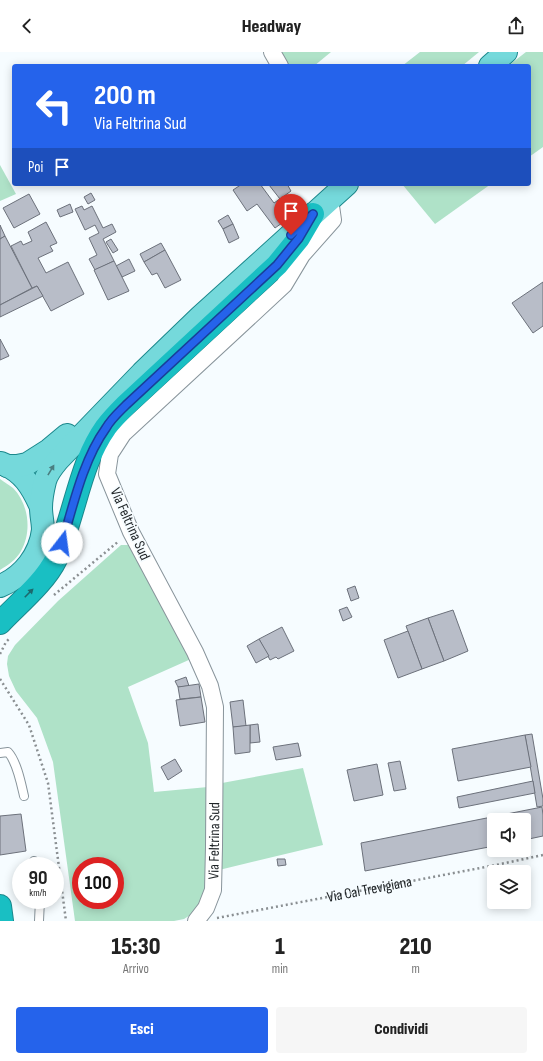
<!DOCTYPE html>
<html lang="it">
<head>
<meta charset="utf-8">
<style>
	:root { --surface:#fff; --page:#f6f6f6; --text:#222; --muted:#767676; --accent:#2563eb }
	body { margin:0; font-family:"Sofia Sans Condensed",sans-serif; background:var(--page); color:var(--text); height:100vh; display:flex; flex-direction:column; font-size:15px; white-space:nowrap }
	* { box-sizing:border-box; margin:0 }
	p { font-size:13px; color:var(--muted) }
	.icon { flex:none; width:22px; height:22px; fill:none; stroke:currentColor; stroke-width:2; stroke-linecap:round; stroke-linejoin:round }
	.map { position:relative; height:869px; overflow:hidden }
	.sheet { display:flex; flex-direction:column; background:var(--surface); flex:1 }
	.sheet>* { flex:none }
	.hud { position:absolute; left:12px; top:12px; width:519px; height:122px; border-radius:4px; box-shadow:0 2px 10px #0003; background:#2563eb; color:#fff; overflow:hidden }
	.controls { position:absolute; left:487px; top:761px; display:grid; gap:8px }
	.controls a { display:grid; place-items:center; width:44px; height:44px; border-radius:4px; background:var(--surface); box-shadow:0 2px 10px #0003; font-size:20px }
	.speed { position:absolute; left:12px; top:805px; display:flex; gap:8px; font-size:20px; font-weight:700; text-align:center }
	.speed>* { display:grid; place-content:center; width:52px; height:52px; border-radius:50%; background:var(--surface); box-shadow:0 2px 10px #0003; line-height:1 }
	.speed small { font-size:10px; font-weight:400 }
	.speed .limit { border:6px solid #d22; background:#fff; color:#111 }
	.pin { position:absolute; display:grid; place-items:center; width:34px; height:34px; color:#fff; margin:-41px -17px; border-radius:50% 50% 50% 0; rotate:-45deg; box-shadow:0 0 4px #0007 }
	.pin .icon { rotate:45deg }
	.me { position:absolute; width:44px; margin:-22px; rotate:15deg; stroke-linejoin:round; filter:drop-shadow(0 0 3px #0008) }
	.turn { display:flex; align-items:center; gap:14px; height:84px; padding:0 16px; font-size:18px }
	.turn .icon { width:52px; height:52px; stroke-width:2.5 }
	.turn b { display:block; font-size:28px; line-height:34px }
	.then { display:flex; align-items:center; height:38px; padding:0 16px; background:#0003; gap:8px; font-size:15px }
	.eta { display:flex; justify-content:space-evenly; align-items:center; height:68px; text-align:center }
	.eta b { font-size:24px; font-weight:800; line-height:28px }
	.primary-button { display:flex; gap:8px; margin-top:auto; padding:8px 16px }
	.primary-button a { flex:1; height:46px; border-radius:4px; background:var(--accent); color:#fff; font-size:16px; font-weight:800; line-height:46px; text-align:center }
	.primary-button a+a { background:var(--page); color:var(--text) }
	header { display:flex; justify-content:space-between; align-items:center; height:52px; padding:0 16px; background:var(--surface); font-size:18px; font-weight:800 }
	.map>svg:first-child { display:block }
	.green { fill:#afe2c8; fill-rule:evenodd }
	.building { fill:#b8bdc8; stroke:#6c717b }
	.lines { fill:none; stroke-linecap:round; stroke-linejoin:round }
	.service-casing { stroke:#88949b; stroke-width:10 }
	.minor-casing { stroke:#88949b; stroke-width:18 }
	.primary-casing { stroke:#1b888c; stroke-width:24 }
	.motorway-casing { stroke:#1b888c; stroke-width:24 }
	.path { stroke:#8a8f92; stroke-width:2.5; stroke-dasharray:2 3; stroke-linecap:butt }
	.service { stroke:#fff; stroke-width:8 }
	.minor { stroke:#fff; stroke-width:16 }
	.primary { stroke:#75d9db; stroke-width:22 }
	.motorway { stroke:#19bfc3; stroke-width:22 }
	.oneway { fill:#4a7e80 }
	.oneway2 { fill:#1c696d }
	.route-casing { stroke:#184099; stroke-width:10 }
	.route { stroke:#2563eb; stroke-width:7 }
	.labels { text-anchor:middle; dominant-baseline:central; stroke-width:3.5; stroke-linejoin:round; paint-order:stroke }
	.street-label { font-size:15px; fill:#1e2326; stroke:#f6fcff }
</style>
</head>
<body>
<header><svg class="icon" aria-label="back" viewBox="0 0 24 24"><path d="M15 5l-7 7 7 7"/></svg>Headway<svg class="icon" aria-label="share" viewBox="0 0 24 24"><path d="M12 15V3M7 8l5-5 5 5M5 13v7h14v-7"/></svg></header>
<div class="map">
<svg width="543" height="869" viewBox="0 0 543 869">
	<rect width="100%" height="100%" fill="#f6fcff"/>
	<!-- green -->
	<g class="green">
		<polygon points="280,0 331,0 314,14 287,14"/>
		<polygon points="420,0 479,0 462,14 402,14"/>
		<polygon points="526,0 543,0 543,95 529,105 529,14 508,14"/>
		<polygon points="0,113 16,142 0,149"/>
		<polygon points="402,132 491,132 435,172"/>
		<path d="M0 427C4 430 9 433 13 436 29 452 32 480 21 499 16 508 8 513 0 518Z"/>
		<path d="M121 493H128L132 496 191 607 128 635 148 691 154 740 208 735 207 824 205 841 195 860 184 867 174 869H75L53 710 37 666 16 639 9 624 7 612 8 604 15 593 58 549ZM81 814H115V848H81Z"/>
		<polygon points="303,716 323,793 219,818 222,731"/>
	</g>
	<!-- building -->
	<g class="building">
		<polygon points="242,132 260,132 274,151 284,144 296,161 275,176 257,152 247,159 233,138"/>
		<polygon points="271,132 287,132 291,139 280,147 269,133"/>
		<polygon points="91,141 95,148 88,152 84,145"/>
		<polygon points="29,142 40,162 14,176 3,156"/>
		<polygon points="70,152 73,160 60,165 57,158"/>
		<polygon points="82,154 84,158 92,154 103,176 112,172 116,180 103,187 114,209 95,218 89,207 97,203 89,186 99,181 95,173 85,178 75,157"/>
		<polygon points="228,163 233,172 223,177 218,169"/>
		<polygon points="46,170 57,191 50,194 53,199 38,206 46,221 68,210 84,242 51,259 37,234 32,236 11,194 21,189 23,193 32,189 28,180"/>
		<polygon points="233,172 239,186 229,191 223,177"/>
		<polygon points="0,173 5,184 0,187"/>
		<polygon points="5,184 32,236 0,253 0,187"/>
		<polygon points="111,187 118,198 113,201 106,190"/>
		<polygon points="161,191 165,198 144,210 140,202"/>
		<polygon points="165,198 181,228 165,236 157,221 152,223 144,210"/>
		<polygon points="129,207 135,219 122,225 116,214"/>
		<polygon points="114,209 129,239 108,248 94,218"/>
		<polygon points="543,230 543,274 533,281 512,251"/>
		<polygon points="37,234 43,244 0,265 0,253"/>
		<polygon points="0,287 9,304 0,308"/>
		<polygon points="355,534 359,546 351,549 347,537"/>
		<polygon points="347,555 352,565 343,569 339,558"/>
		<polygon points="453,558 468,599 444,609 428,566"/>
		<polygon points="428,566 444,609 422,617 406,574"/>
		<polygon points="282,575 294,599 278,607 276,605 270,608 259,587"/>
		<polygon points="408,579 422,617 398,626 384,588"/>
		<polygon points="259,587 269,604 256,611 247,594"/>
		<polygon points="186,625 189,634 178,635 175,629"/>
		<polygon points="199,632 201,645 180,647 178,635"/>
		<polygon points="201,645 205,670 180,674 176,648"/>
		<polygon points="243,648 246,674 233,675 230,650"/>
		<polygon points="258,672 260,690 250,691 250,673"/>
		<polygon points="250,673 250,700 235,702 233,675"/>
		<polygon points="532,682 543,747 543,754 537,755 525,683"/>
		<polygon points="525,683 531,715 458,729 452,697"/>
		<polygon points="298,691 301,704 276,708 273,695"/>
		<polygon points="175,707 182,719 168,728 161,715"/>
		<polygon points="400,709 406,737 394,739 388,711"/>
		<polygon points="377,712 383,743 354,749 347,718"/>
		<polygon points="533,729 535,741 459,756 457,745"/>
		<polygon points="542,755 543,763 543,784 524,788 524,768 494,768 494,794 365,819 361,791"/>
		<polygon points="21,762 26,799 0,803 0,764"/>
		<polygon points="277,807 285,807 286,813 278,814"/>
	</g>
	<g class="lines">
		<!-- service casing -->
		<g class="service-casing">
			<g id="service">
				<path d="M0 701 8 700C17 710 21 731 24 744"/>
				<polyline points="34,809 35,814"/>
				<polyline points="39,869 40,848"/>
			</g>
		</g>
		<!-- minor casing -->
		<g class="minor-casing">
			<g id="minor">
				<polyline points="272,0 280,14"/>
				<path id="s2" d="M196 869 206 856 213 838 214 795 215 655 210 634 195 600 131 480 107 422 110 402 123 382 284 233 302 203 333 168 330 147"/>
			</g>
		</g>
		<!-- primary casing -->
		<g class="primary-casing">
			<g id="primary">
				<polyline points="490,14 506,0"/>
				<path d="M1 411C23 419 32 435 41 455"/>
				<polyline points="7,414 17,414 27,412 49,398 67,383"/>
				<path d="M0 534C23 525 40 503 43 478 43 471 41 463 41 456 41 448 43 437 45 429 47 421 53 414 58 408L142 321 200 265 347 132"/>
			</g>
		</g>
		<!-- motorway casing -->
		<g class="motorway-casing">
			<g id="motorway">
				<path d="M0 571C18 552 45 530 56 507 62 494 65 482 69 469 79 437 86 403 106 375 112 367 119 360 126 353L277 213 299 186 313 162"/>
				<polyline points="0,854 2,869"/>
			</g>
		</g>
		<!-- path -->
		<g class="path">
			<polyline points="54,543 119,489"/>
			<polyline points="0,602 6,590 9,587"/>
			<polyline points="0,627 29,673 48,731 66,869"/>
			<path id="s1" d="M217 866 496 813 543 803"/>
		</g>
		<!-- service -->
		<use href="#service" class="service"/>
		<!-- minor -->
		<use href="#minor" class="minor"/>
		<!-- primary -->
		<use href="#primary" class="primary"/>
		<!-- motorway -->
		<use href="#motorway" class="motorway"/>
	</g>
	<!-- one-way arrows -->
	<defs><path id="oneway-solid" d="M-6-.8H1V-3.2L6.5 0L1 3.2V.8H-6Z"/></defs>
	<use class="oneway" href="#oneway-solid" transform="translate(51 418) rotate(-59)"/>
	<use class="oneway2" href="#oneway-solid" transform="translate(29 541) rotate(-45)"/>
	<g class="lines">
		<!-- route casing -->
		<g class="route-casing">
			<path id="route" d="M62 491C73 454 83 408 106 376 111 367 119 360 126 353L277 213 299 186 313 162 291 183"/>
		</g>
		<!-- route -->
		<use href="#route" class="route"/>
	</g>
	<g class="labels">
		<!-- street labels -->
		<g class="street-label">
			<text transform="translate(130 472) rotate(66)">Via Feltrina Sud</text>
			<text stroke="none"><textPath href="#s2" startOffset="85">Via Feltrina Sud</textPath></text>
			<text stroke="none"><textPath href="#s1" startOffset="155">Via Cal Trevigiana</textPath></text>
		</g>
	</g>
</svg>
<div class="controls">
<a><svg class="icon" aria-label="sound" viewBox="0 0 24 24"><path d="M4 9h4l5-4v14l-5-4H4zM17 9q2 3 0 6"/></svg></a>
<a><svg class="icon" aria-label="layers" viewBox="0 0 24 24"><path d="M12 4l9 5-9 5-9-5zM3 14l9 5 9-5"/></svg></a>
</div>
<div class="speed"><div>90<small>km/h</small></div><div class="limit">100</div></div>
<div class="pin" style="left:291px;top:183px;background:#d93025"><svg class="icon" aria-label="arrive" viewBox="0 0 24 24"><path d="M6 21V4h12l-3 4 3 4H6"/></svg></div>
<svg class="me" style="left:62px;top:491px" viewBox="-20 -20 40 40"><circle r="19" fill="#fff"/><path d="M0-13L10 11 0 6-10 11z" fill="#2563eb"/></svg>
<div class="hud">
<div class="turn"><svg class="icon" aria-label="left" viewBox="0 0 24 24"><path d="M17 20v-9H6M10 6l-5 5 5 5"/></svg><div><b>200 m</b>Via Feltrina Sud</div></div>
<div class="then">Poi<svg class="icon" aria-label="arrive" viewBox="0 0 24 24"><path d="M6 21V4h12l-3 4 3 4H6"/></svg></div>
</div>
</div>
<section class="sheet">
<div class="eta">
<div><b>15:30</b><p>Arrivo</p></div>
<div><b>1</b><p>min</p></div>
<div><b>210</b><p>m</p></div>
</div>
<div class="primary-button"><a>Esci</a><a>Condividi</a></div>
</section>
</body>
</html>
